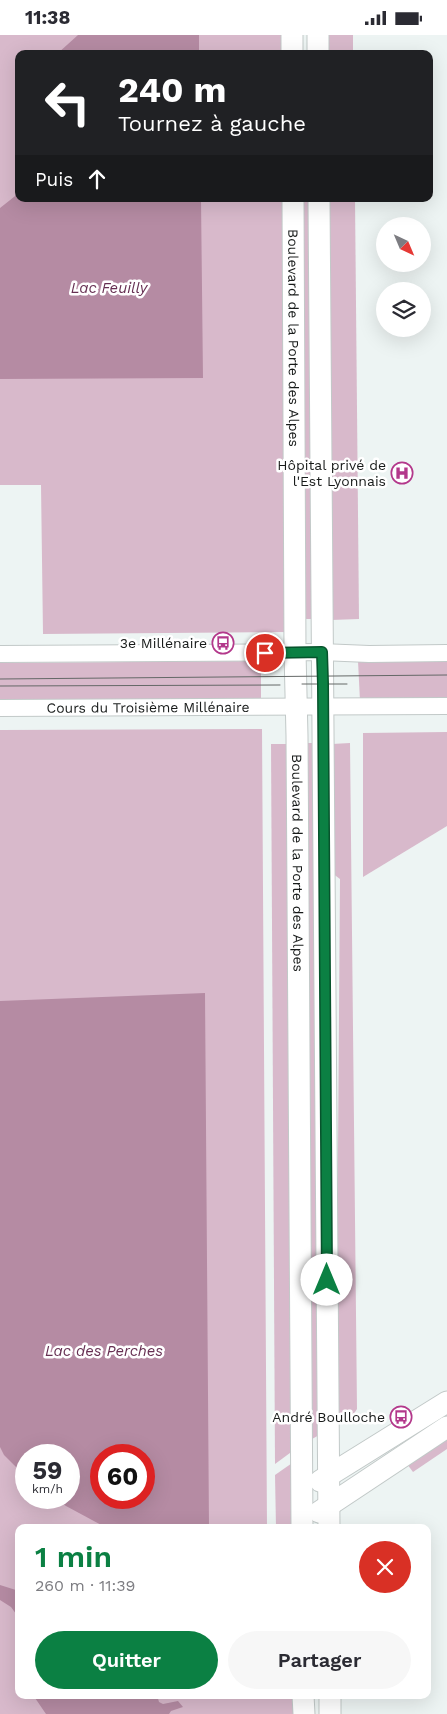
<!DOCTYPE html>
<html lang="fr">
<head>
<meta charset="utf-8">
<style>
	:root { --surface:#fff; --page:#f7f7f7; --text:#2b2b33; --muted:#7c7c81; --accent:#0b8043 }
	body { margin:0; font-family:"Work Sans",sans-serif; background:var(--page); color:var(--text); height:100vh; display:flex; flex-direction:column; font-size:19px; white-space:nowrap }
	* { box-sizing:border-box; margin:0 }
	p { font-size:16px; color:var(--muted) }
	.icon { flex:none; width:28px; height:28px; fill:none; stroke:currentColor; stroke-width:2; stroke-linecap:round; stroke-linejoin:round }
	.map { position:relative; flex:1; overflow:hidden }
	.details { position:absolute; left:15px; top:1489px; width:416px; height:175px; display:flex; flex-direction:column; background:var(--surface); border-radius:10px; box-shadow:0 5px 20px #0002 }
	.details>* { flex:none }
	.top-card { position:absolute; left:15px; top:15px; width:418px; height:152px; border-radius:10px; box-shadow:0 5px 20px #0002; background:#202124; color:#fff; overflow:hidden }
	.needle { width:32px; rotate:136deg }
	.tools { position:absolute; left:376px; top:182px; display:grid; gap:10px }
	.tools a { display:grid; place-items:center; width:55px; height:55px; border-radius:50%; background:var(--surface); box-shadow:0 5px 20px #0002; font-size:25px }
	.speed { position:absolute; left:15px; top:1409px; display:flex; gap:10px; font-size:25px; font-weight:700; text-align:center }
	.speed>* { display:grid; place-content:center; width:65px; height:65px; border-radius:50%; background:var(--surface); box-shadow:0 5px 20px #0002; line-height:1 }
	.speed small { font-size:12px; font-weight:400 }
	.speed .limit { border:8px solid #d22; background:#fff; color:#111 }
	.pin { position:absolute; display:grid; place-items:center; width:42px; height:42px; color:#fff; margin:-21px; border:2px solid #fff; border-radius:50%; box-shadow:0 1px 5px #0007 }
	.me { position:absolute; width:55px; margin:-28px; rotate:0deg; stroke-linejoin:round; filter:drop-shadow(0 0 4px #0008) }
	.turn { display:flex; align-items:center; gap:18px; height:105px; padding:0 20px; font-size:22px }
	.turn .icon { width:65px; height:65px; stroke-width:2.5 }
	.turn b { display:block; font-size:35px; line-height:42px }
	.then { display:flex; align-items:center; height:48px; padding:0 20px; background:#0003; gap:10px; font-size:19px }
	.round { display:grid; place-items:center; flex:none; width:52px; height:52px; border-radius:26px; background:var(--page) }
	.headline { display:flex; align-items:center; justify-content:space-between; height:85px; padding:0 20px }
	h1 { font-size:30px; font-weight:600; line-height:38px; color:var(--accent) }
	.action { display:flex; gap:10px; margin-top:auto; padding:10px 20px }
	.action a { flex:1; height:58px; border-radius:30px; background:var(--accent); color:#fff; font-size:20px; font-weight:600; line-height:58px; text-align:center }
	.action a+a { background:var(--page); color:var(--text) }
	.status { display:flex; justify-content:space-between; align-items:center; height:35px; padding:0 25px; background:var(--surface); direction:ltr }
	.status svg { height:14px; fill:currentColor }
	.map>svg:first-child { display:block }
	.green { fill:#d8b9cb; fill-rule:evenodd }
	.water { fill:#b58ba3; fill-rule:evenodd }
	.lines { fill:none; stroke-linecap:round; stroke-linejoin:round }
	.minor-casing { stroke:#c2c9c8; stroke-width:18 }
	.major-casing { stroke:#c2c9c8; stroke-width:23 }
	.minor { stroke:#fff; stroke-width:16 }
	.major { stroke:#fff; stroke-width:21 }
	.tram { stroke:#646867; stroke-width:1 }
	.route-casing { stroke:#07532c; stroke-width:12 }
	.route { stroke:#0b8043; stroke-width:9 }
	.labels { text-anchor:middle; dominant-baseline:central; stroke-width:5; stroke-linejoin:round; paint-order:stroke }
	.street-label { font-size:14px; fill:#171a19; stroke:#fff }
	.poi-label { font-size:14px; fill:#171a19; stroke:#fff; text-anchor:end }
	.water-label { font-size:15px; font-style:italic; fill:#662f52; stroke:#fff }
</style>
</head>
<body>
<div class="status"><b>11:38</b><svg viewBox="0 0 49 12"><path d="M0 12V9h3v3zM5 12V6h3v6zM10 12V3h3v9zM15 12V0h3v12zM26 1h20v11H26zM47 4h2v5h-2z"/></svg></div>
<div class="map">
<svg width="447" height="1679" viewBox="0 0 447 1679">
	<rect width="100%" height="100%" fill="#edf4f3"/>
	<!-- green -->
	<g class="green">
		<polygon points="0,0 285,0 285,19 19,19 19,164 285,164 289,597 43,599 41,450 0,450"/>
		<rect x="327" y="0" width="26" height="19"/>
		<polygon points="303,164 311,164 315,584 306,584"/>
		<polygon points="328,164 355,164 359,584 331,585"/>
		<polygon points="447,625 447,665 360,666 358,626"/>
		<polygon points="261,626 261,666 0,668 0,628"/>
		<path d="M262 694 267 1492H19V1660H294V1679H0V695ZM26 1420H69V1462H26ZM101 1420H144V1462H101Z"/>
		<polygon points="447,697 447,791 363,842 363,698"/>
		<polygon points="306,708 315,708 321,1399 312,1404"/>
		<polygon points="350,708 357,1374 353,1380 336,1389 340,844 332,838 332,709"/>
		<polygon points="271,709 287,709 294,1415 275,1429"/>
		<polygon points="447,1402 447,1414 413,1437 407,1429"/>
		<polygon points="295,1426 295,1492 276,1492 275,1440"/>
	</g>
	<!-- water -->
	<g class="water">
		<polygon points="78,0 199,0 199,19 57,19"/>
		<polygon points="19,158 19,164 201,164 203,343 0,344 0,173"/>
		<path d="M205 958 209 1492H105L66 1471 54 1463 69 1462V1420H26V1442L4 1420 0 1412V966ZM101 1420H144V1462H101Z"/>
		<polygon points="0,1550 19,1556 19,1583 11,1572 0,1565"/>
		<polygon points="33,1660 157,1660 159,1667 163,1669 178,1666 183,1672 171,1676 169,1679 46,1679"/>
	</g>
	<g class="lines">
		<!-- minor casing -->
		<g class="minor-casing">
			<g id="minor">
				<polyline points="0,619 321,617 369,619 447,618"/>
				<path id="s1" d="M0 673 447 671"/>
			</g>
		</g>
		<!-- major casing -->
		<g class="major-casing">
			<g id="major">
				<polyline points="292,0 292,19"/>
				<polyline points="318,0 318,19"/>
				<path id="s2" d="M293 164 295 617 297 701 302 1492"/>
				<polyline points="319,164 329,1492"/>
				<polyline points="320,1446 447,1367"/>
				<polyline points="319,1477 447,1392"/>
				<polyline points="303,1660 304,1679"/>
				<polyline points="330,1660 330,1679"/>
			</g>
		</g>
		<!-- minor -->
		<use href="#minor" class="minor"/>
		<!-- major -->
		<use href="#major" class="major"/>
		<!-- tram -->
		<g class="tram">
			<polyline points="0,644 447,640"/>
			<polyline points="302,649 347,649"/>
			<polyline points="0,651 280,650"/>
		</g>
	</g>
	<g class="lines">
		<!-- route casing -->
		<g class="route-casing">
			<polyline id="route" points="265,618 322,617 323,649 327,1245"/>
		</g>
		<!-- route -->
		<use href="#route" class="route"/>
	</g>
	<!-- icons -->
	<defs>
		<g id="hospital-ring" transform="scale(1.125)"><circle r="9.5" fill="#fff" stroke="#b3388b" stroke-width="1.5"/><path d="M-5-5h3v3.5h4V-5h3V5h-3V1.5h-4V5h-3Z" fill="#b3388b"/></g>
		<g id="bus-ring" transform="scale(1.125)"><circle r="9.5" fill="#fff" stroke="#b3388b" stroke-width="1.5"/><path d="M-5-6H5V4H4V6H2V4H-2V6H-4V4H-5ZM-3.5-4V0h7V-4ZM-3.5 1.2v1.5H-2V1.2ZM2 1.2v1.5H3.5V1.2Z" fill="#b3388b"/></g>
	</defs>
	<g fill-rule="evenodd">
		<use href="#hospital-ring" x="402" y="438"/>
		<use href="#bus-ring" x="223" y="608"/>
		<use href="#bus-ring" x="401" y="1382"/>
	</g>
	<g class="labels">
		<!-- street labels -->
		<g class="street-label">
			<text stroke="none"><textPath href="#s2" startOffset="139">Boulevard de la Porte des Alpes</textPath></text>
			<text stroke="none"><textPath href="#s1" startOffset="148">Cours du Troisième Millénaire</textPath></text>
			<text stroke="none"><textPath href="#s2" startOffset="664">Boulevard de la Porte des Alpes</textPath></text>
		</g>
		<!-- poi labels -->
		<g class="poi-label">
			<text x="386" y="430">Hôpital privé de<tspan x="386" dy="16">l'Est Lyonnais</tspan></text>
			<text x="207" y="608">3e Millénaire</text>
			<text x="385" y="1382">André Boulloche</text>
		</g>
		<!-- water labels -->
		<g class="water-label">
			<text x="109" y="253">Lac Feuilly</text>
			<text x="104" y="1316">Lac des Perches</text>
		</g>
	</g>
</svg>
<div class="tools">
<a><svg class="needle" viewBox="-14 -14 28 28"><path d="M0-13l5 13h-10z" fill="#e53935"/><path d="M0 13l5-13h-10z" fill="#7c7c81"/></svg></a>
<a><svg class="icon" aria-label="layers" viewBox="0 0 24 24"><path d="M12 4l9 5-9 5-9-5zM3 14l9 5 9-5"/></svg></a>
</div>
<div class="speed"><div>59<small>km/h</small></div><div class="limit">60</div></div>
<div class="pin" style="left:265px;top:618px;background:#d93025"><svg class="icon" aria-label="arrive" viewBox="0 0 24 24"><path d="M6 21V4h12l-3 4 3 4H6"/></svg></div>
<svg class="me" style="left:327px;top:1245px" viewBox="-20 -20 40 40"><circle r="19" fill="#fff"/><path d="M0-13L10 11 0 6-10 11z" fill="#0b8043"/></svg>
<div class="top-card">
<div class="turn"><svg class="icon" aria-label="left" viewBox="0 0 24 24"><path d="M17 20v-9H6M10 6l-5 5 5 5"/></svg><div><b>240 m</b>Tournez à gauche</div></div>
<div class="then">Puis<svg class="icon" aria-label="ahead" viewBox="0 0 24 24"><path d="M12 20V5M6 11l6-6 6 6"/></svg></div>
</div>
<section class="details">
<div class="headline"><div><h1>1 min</h1><p>260 m · 11:39</p></div><a class="round" style="background:#d93025;color:#fff"><svg class="icon" aria-label="close" viewBox="0 0 24 24"><path d="M6 6l12 12M18 6L6 18"/></svg></a></div>
<div class="action"><a>Quitter</a><a>Partager</a></div>
</section>
</div>
</body>
</html>
